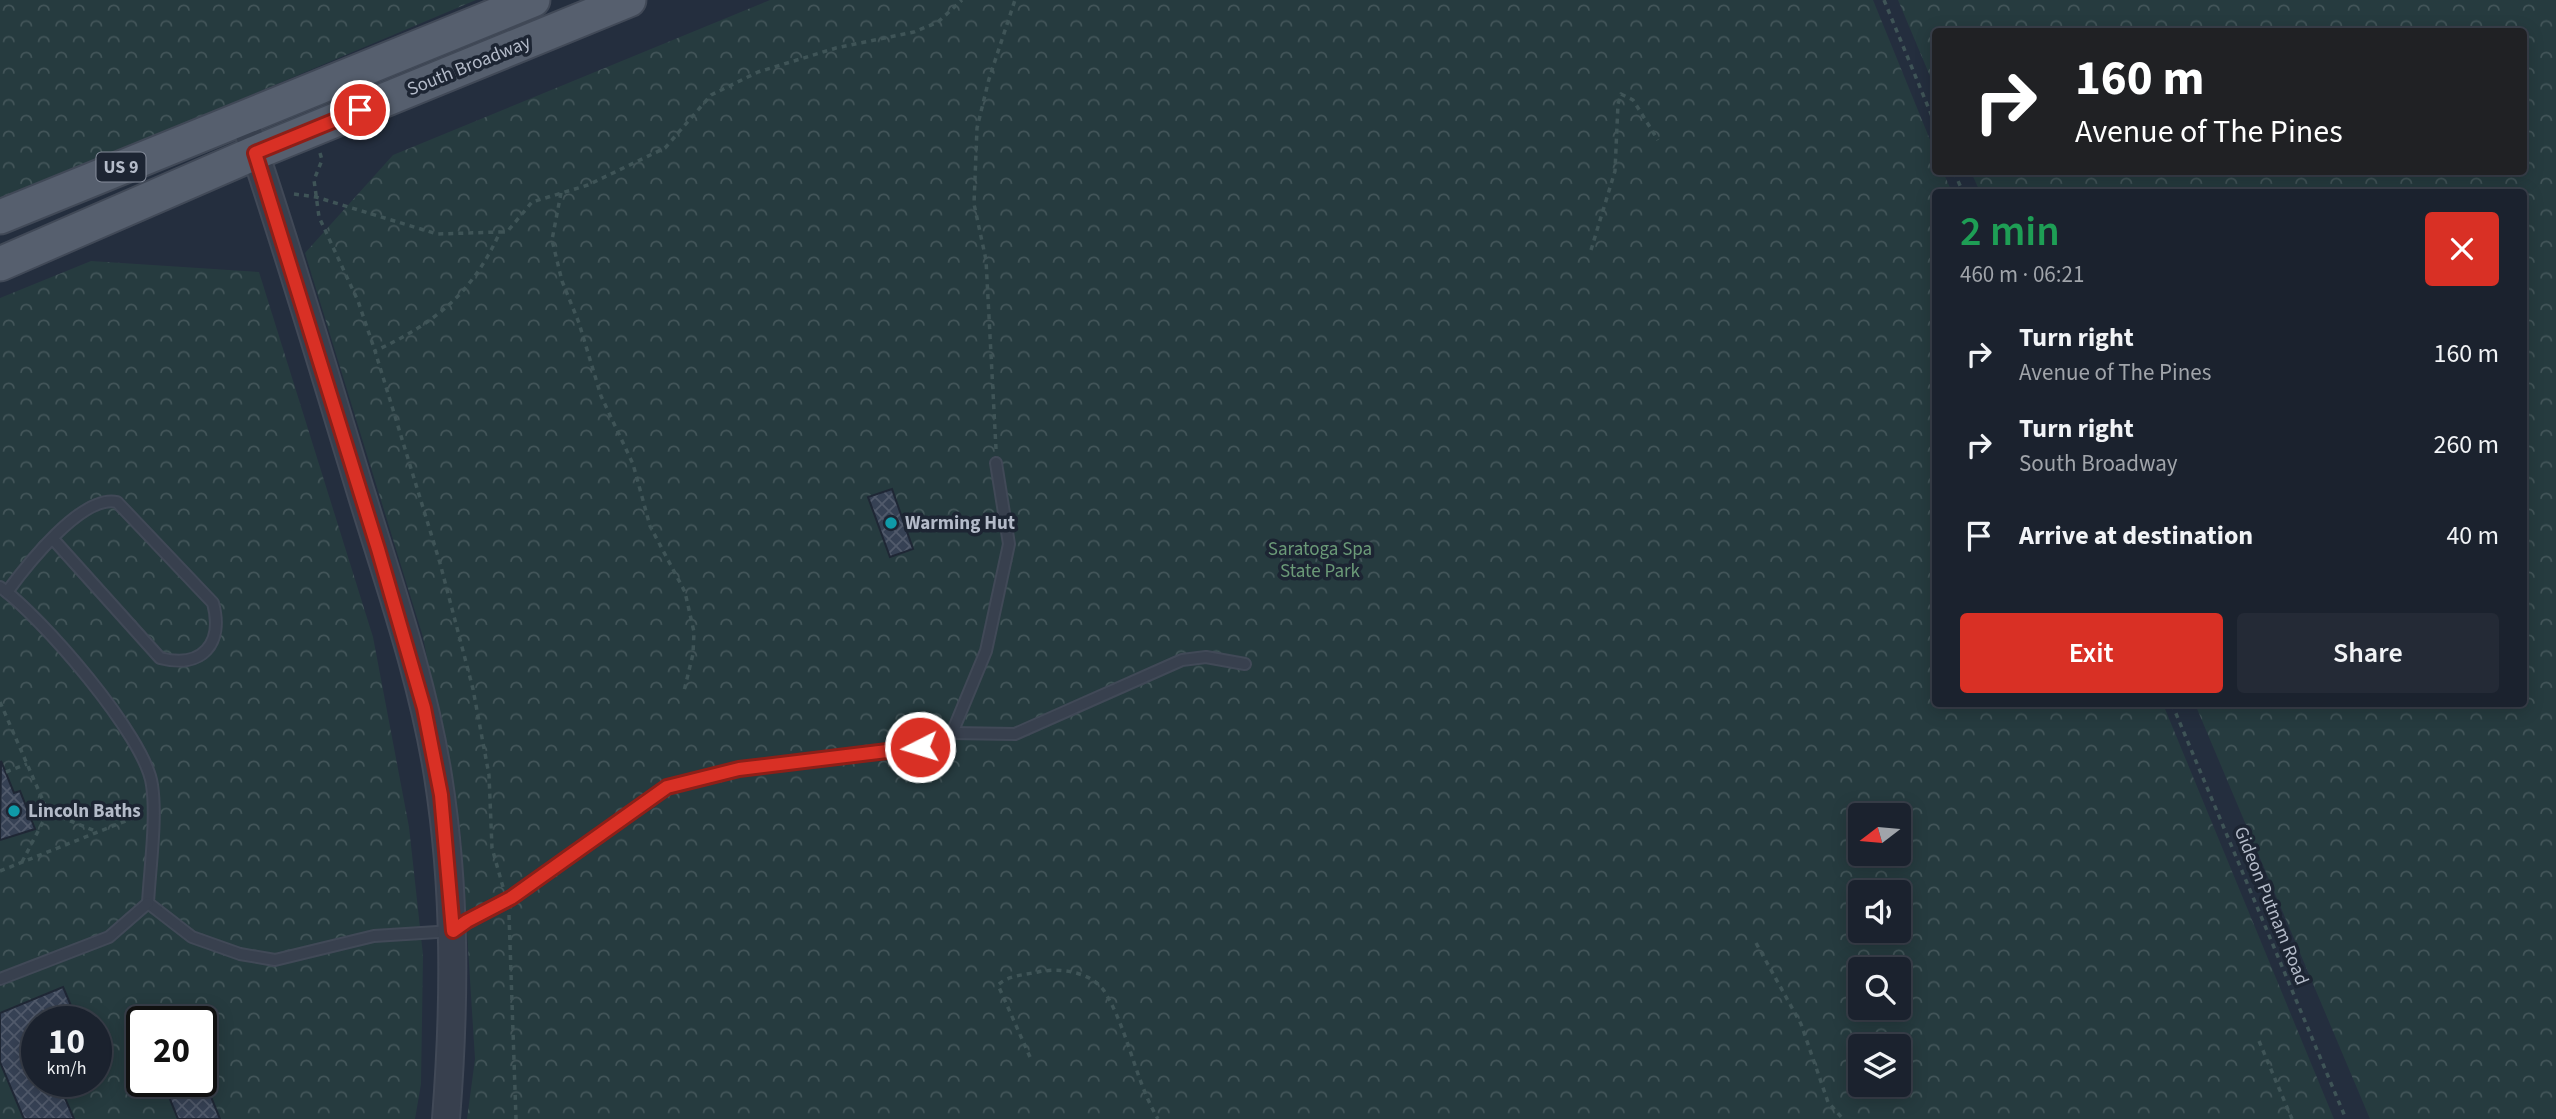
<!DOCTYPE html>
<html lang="en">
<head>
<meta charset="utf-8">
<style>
	:root { --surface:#1b222e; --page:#242a36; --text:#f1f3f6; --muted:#a0a4aa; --line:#393f4a; --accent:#d93025 }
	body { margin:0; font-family:"Source Sans 3",sans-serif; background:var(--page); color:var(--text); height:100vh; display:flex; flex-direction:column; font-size:26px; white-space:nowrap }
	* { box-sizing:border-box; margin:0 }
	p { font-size:23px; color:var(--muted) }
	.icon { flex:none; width:38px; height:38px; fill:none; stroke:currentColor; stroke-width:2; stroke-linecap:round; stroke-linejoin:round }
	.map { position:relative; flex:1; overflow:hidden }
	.details { position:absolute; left:1932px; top:189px; width:595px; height:518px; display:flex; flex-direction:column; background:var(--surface); border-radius:7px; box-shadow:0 4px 18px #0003,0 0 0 2px var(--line) }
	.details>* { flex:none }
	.hud { position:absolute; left:1932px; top:28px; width:595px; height:147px; border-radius:7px; box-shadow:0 4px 18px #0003,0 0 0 2px var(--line); background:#202124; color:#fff; overflow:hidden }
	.needle { width:46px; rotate:254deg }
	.controls { position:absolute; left:1848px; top:803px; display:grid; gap:14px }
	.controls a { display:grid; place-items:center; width:63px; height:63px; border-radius:7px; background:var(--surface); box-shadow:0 4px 18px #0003,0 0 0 2px var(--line); font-size:35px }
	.speed { position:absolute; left:21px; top:1006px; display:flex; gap:14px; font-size:35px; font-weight:700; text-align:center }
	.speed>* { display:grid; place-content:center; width:91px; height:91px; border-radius:50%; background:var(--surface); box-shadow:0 4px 18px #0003,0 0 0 2px var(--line); line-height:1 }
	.speed small { font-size:18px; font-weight:400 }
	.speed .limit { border:4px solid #111; border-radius:10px; background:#fff; color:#111 }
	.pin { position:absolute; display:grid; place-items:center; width:60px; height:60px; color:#fff; margin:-30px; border:4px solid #fff; border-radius:50%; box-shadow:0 2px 7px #0007 }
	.me { position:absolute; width:77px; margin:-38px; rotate:265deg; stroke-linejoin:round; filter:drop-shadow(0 0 5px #0008) }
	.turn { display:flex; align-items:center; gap:24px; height:147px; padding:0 28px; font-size:32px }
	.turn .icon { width:91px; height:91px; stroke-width:2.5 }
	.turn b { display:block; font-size:49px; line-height:60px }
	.round { display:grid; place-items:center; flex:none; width:74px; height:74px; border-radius:7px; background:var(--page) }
	.head { display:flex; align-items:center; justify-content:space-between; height:119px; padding:0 28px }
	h1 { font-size:42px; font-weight:600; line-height:52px; color:#1e9e55 }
	.button { display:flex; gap:14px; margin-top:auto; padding:14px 28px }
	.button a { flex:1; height:80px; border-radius:7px; background:var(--accent); color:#fff; font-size:28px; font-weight:600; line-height:80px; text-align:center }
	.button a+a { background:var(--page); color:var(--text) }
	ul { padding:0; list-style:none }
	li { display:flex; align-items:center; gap:21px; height:91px; padding:0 28px }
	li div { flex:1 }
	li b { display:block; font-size:26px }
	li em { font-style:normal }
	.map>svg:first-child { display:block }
	.park { fill:url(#park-crowns); fill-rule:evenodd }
	.building { fill:url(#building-cross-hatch); stroke:#1f2735; stroke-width:2 }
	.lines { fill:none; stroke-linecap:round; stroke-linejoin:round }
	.service-casing { stroke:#414957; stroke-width:14 }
	.tertiary-casing { stroke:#414957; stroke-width:30 }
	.primary-casing { stroke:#414957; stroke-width:37 }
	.path { stroke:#3f5457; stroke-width:3.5; stroke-dasharray:5 5; stroke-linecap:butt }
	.service { stroke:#38404e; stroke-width:10 }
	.tertiary { stroke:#38404e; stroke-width:26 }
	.primary { stroke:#565f6e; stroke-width:33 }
	.route-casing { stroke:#8d1f18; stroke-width:18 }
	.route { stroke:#d93025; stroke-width:12 }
	.culture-dot { fill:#0f9aa8; stroke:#1d2533; stroke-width:2.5 }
	.labels { text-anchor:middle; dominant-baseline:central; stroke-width:7; stroke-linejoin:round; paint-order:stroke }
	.shield { fill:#1d2533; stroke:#878e9c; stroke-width:2 }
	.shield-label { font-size:18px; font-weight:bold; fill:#b4bbc9 }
	.street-label { font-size:19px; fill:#b4bbc9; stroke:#1d2533 }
	.poi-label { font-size:19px; font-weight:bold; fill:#b4bbc9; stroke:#1d2533; text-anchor:start }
	.park-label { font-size:19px; fill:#6b9a78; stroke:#1d2533 }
</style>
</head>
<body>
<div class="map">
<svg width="2556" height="1119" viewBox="0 0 2556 1119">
	<defs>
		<pattern id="park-crowns" width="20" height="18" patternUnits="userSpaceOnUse" patternTransform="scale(1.75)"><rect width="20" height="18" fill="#263b3f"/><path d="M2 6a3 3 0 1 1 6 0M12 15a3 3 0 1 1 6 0" fill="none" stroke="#435559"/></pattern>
		<pattern id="building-cross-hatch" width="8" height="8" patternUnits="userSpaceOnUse" patternTransform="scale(1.75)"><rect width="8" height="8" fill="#364154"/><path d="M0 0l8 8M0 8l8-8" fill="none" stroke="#515a6b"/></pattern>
	</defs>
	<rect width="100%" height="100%" fill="#242e3e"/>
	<!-- park -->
	<g class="park">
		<polygon points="0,0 476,0 0,201"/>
		<path d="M770 0H1873L1935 152 1936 172H1943L1952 192H1936V704H2163L2334 1119H467L475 1059 461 836 423 637 305 253 393 155ZM1860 816H1899V854H1860ZM1860 892H1899V931H1860ZM1860 970H1899V1008H1860ZM1860 1046H1899V1085H1860Z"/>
		<polygon points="1898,0 2556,0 2556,1119 2370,1119 2195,704 2524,704 2524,192 1980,192 1971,172 2524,172 2524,32 1936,32 1935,88"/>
		<path d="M91 261 259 272 373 637 409 827 423 955 421 1084 415 1119H0V298ZM37 1022H96V1082H37ZM142 1022H201V1082H142Z"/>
	</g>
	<!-- building -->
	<g class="building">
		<polygon points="892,489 913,549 890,557 868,497"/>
		<polygon points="1,761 14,793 20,791 35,829 0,840"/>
		<polygon points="63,987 78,1022 37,1022 37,1082 58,1082 74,1119 24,1119 0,1062 0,1013"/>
		<polygon points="163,1082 205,1082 220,1119 178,1119"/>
	</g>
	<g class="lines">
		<!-- service casing -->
		<g class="service-casing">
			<g id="service">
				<path d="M0 587C40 615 146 737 152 785 157 818 150 867 148 903L192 937 240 954 275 960 374 936 453 931 511 898 667 787 739 769 920 747 952 733 986 651 1009 544 996 463"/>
				<path d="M7 592C26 566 82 494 117 502L213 603C224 644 202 669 160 658L53 539"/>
				<polyline points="952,733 1015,734 1182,660 1206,657 1245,664"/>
				<polyline points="0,979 109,937 148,903"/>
			</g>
		</g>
		<!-- tertiary casing -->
		<g class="tertiary-casing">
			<path id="tertiary" d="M243 117C286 242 323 369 362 496 390 587 423 681 438 776 456 890 455 1004 446 1119"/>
		</g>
		<!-- primary casing -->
		<g class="primary-casing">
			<g id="primary">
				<polyline points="0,217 533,0"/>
				<polyline points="0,264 255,153 629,0"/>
			</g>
		</g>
		<!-- path -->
		<g class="path">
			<polyline points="1884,0 1936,126"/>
			<polyline points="320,153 322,160 314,180 319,217 358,301 375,351"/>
			<polyline points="1954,172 1963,192"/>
			<polyline points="561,193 552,240 562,281 579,323 601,396 633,464 650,526 685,592 694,632 693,654 684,691"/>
			<polyline points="294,194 316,197 437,234 500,232"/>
			<polyline points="1591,250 1615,171 1618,104 1621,94 1633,100 1658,140"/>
			<polyline points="996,449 986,260 974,204 977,128 989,79 1015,0"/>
			<polyline points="0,702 48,812"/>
			<polyline points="2172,704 2346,1119"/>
			<polyline points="6,772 27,764"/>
			<polyline points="22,862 48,812 95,831"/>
			<polyline points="0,871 138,816"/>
			<path d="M503 887 492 848 489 775 473 689 440 563 375 351C435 323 472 294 500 232H507L532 202 588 185 665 148 711 95 758 72 836 48 914 32 938 22 962 0"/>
			<polyline points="509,915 516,1119"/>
			<polyline points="1756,943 1801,1024 1828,1102 1843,1119"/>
			<polyline points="2259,1041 2292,1119"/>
			<path d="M1030 1057 998 985C1009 975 1024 975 1038 972 1060 967 1094 972 1106 994 1129 1033 1135 1080 1158 1119"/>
		</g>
		<!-- service -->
		<use href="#service" class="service"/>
		<!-- tertiary -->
		<use href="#tertiary" class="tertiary"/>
		<!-- primary -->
		<use href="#primary" class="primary"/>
	</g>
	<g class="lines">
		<!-- route casing -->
		<g class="route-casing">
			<polyline id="route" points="360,110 255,153 378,549 424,708 441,795 453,931 467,921 511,898 667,787 739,769 920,747"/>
		</g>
		<!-- route -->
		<use href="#route" class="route"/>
	</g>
	<!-- markers -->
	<g class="culture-dot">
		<circle cx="891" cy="523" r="7"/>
		<circle cx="14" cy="811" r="7"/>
	</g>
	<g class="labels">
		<!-- shield labels -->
		<rect class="shield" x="96.5" y="152.5" width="49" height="29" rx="5"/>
		<g class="shield-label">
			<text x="121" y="167">US 9</text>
		</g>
		<!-- street labels -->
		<g class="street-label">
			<text transform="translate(469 66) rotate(-22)">South Broadway</text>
			<text transform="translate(2271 906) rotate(68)">Gideon Putnam Road</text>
		</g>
		<!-- poi labels -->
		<g class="poi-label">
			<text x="905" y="523">Warming Hut</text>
			<text x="28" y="811">Lincoln Baths</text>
		</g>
		<!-- park labels -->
		<g class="park-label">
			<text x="1320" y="549">Saratoga Spa<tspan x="1320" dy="22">State Park</tspan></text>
		</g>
	</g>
</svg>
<div class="controls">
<a><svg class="needle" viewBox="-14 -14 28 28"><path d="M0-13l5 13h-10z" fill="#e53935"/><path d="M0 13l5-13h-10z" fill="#a0a4aa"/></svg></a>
<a><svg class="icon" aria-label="sound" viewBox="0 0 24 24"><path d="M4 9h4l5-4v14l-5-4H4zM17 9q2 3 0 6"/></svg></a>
<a><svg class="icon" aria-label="search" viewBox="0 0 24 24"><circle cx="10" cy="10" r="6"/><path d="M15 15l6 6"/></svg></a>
<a><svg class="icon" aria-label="layers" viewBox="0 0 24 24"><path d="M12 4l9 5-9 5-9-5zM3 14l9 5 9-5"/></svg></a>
</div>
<div class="speed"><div>10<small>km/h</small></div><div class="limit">20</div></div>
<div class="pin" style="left:360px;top:110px;background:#d93025"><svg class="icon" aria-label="arrive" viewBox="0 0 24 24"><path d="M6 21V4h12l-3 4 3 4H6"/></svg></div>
<svg class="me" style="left:920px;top:747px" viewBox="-20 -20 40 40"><circle r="17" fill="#d93025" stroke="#fff" stroke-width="3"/><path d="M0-11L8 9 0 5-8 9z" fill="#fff"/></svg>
<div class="hud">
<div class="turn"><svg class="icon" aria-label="right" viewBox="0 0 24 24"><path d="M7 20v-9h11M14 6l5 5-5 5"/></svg><div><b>160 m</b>Avenue of The Pines</div></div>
</div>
<section class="details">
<div class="head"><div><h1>2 min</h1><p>460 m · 06:21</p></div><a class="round" style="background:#d93025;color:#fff"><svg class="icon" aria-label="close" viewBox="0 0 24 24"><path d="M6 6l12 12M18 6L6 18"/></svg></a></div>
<ul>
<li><svg class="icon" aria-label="right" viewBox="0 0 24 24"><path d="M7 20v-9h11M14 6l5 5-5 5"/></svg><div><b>Turn right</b><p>Avenue of The Pines</p></div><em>160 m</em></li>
<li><svg class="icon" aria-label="right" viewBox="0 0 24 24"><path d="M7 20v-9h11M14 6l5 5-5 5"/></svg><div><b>Turn right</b><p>South Broadway</p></div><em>260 m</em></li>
<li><svg class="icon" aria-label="arrive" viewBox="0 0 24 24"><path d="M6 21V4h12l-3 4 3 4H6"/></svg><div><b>Arrive at destination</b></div><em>40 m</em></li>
</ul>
<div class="button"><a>Exit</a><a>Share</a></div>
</section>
</div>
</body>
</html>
